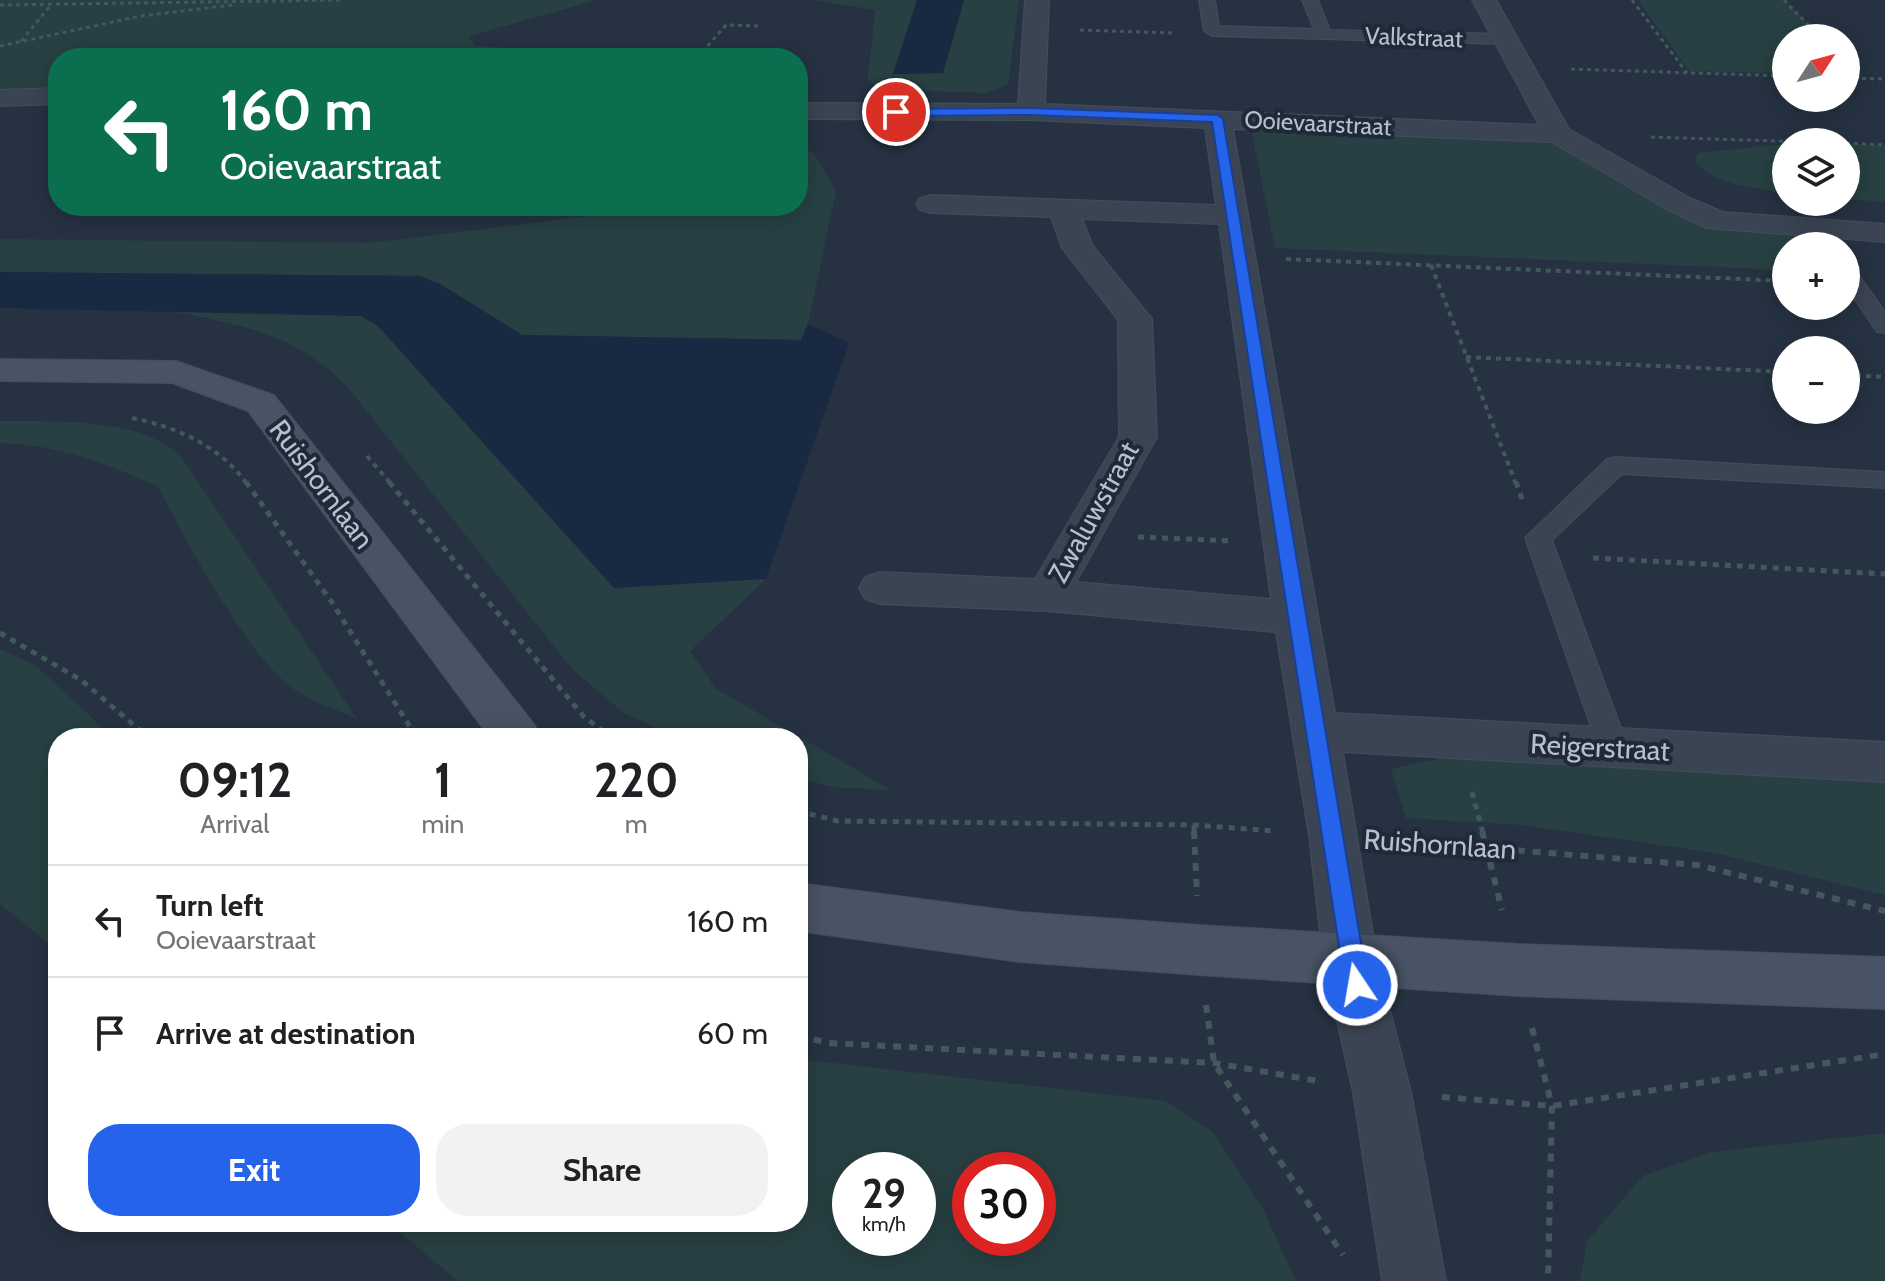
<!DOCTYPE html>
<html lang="en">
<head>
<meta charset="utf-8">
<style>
	:root { --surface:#fff; --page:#f2f2f2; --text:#202124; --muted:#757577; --line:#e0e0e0; --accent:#2563eb }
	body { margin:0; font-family:Cabin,sans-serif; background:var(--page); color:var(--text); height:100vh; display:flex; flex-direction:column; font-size:30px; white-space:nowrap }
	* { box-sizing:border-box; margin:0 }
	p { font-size:26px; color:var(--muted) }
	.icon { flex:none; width:44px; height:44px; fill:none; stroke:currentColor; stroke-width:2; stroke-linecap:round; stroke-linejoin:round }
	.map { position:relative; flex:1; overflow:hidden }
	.side { position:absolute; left:48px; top:728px; width:760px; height:504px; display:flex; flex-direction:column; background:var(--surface); border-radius:32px; box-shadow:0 4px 20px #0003 }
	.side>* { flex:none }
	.top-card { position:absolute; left:48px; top:48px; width:760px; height:168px; border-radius:32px; box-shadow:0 4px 20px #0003; background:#0b6e4f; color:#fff; overflow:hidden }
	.needle { width:52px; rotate:54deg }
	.controls { position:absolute; left:1772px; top:24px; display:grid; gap:16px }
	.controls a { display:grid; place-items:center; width:88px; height:88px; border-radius:50%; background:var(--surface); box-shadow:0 4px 20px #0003; font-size:40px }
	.speed { position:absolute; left:832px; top:1152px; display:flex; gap:16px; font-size:40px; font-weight:700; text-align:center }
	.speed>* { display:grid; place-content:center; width:104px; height:104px; border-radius:50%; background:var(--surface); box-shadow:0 4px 20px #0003; line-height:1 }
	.speed small { font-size:20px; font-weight:400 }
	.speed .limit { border:12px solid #d22; background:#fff; color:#111 }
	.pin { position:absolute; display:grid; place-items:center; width:68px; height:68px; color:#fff; margin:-34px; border:4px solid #fff; border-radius:50%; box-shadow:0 2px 8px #0007 }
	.me { position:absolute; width:88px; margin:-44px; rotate:348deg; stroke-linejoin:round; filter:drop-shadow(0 0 6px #0008) }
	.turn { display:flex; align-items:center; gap:28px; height:168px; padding:0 40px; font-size:36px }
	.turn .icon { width:104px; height:104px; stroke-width:2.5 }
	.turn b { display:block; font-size:56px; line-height:68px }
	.eta { display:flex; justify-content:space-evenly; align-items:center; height:136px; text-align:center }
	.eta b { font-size:48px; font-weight:700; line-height:56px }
	.primary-button { display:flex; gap:16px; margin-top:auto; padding:16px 40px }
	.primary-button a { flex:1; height:92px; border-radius:32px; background:var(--accent); color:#fff; font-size:32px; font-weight:700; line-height:92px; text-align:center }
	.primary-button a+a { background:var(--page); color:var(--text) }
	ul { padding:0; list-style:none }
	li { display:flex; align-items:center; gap:24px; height:112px; padding:0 40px; border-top:2px solid var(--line) }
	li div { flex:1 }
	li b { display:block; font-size:30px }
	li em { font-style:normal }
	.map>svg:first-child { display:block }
	.green { fill:#284043; fill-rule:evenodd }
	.water { fill:#182941 }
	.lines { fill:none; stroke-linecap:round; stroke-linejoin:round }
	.service-casing { stroke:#444d5b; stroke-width:2 }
	.minor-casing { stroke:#444d5b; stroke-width:2 }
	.secondary-casing { stroke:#444d5b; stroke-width:2 }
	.path-far3 { stroke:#42595b; stroke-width:3; stroke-dasharray:4 4; stroke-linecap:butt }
	.path-far2 { stroke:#42595b; stroke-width:4; stroke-dasharray:5 5; stroke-linecap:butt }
	.path-far1 { stroke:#42595b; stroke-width:5; stroke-dasharray:6 6; stroke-linecap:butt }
	.path { stroke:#42595b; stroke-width:6; stroke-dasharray:8 8; stroke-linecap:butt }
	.service { fill:#3b4452; fill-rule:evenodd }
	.minor { fill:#3b4452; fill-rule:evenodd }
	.secondary { fill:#485365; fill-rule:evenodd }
	.route { fill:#2563eb; stroke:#184099; stroke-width:2 }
	.labels { text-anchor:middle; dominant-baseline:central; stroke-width:8; stroke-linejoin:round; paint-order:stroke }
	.far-street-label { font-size:24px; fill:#b8bfcc; stroke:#1f2937 }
	.street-label { font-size:28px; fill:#b8bfcc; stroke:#1f2937 }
</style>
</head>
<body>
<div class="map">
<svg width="1885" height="1281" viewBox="0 0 1885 1281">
	<rect width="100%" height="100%" fill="#263242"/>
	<!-- green -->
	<g class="green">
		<polygon points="0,0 597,0 469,36 475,46 570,52 568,58 58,58 58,93 0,93"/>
		<polygon points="815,0 917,0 893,74 943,73 964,0 1019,0 1008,84 987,93 880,89 868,80 875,10"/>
		<polygon points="1638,0 1785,0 1822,38 1786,38 1786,73 1689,71"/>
		<polygon points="1264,129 1547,140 1568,145 1678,216 1712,228 1800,235 1808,246 1786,246 1786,270 1275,248 1252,133"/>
		<polygon points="1846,143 1885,145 1885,202 1846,199"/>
		<path d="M1786 144V193C1757 188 1713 186 1694 160L1699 153Z"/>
		<polygon points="798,146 814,153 836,191 808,324 801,340 522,335 440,284 420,276 0,272 0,239 368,243 622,212 623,206 798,206"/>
		<path d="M167 310 361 316 378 326 614 588 766 579 690 651 715 688 891 790 834 787 798 779V738H677L624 713 573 670 346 385C289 330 242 326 167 310Z"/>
		<path d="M0 421C53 421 144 417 182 458L357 719C337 710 313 702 295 690 249 659 184 538 158 486 107 464 57 444 0 443Z"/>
		<polygon points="0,649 35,665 114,738 58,738 58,951 0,904"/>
		<polygon points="1442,758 1885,782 1885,895 1715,853 1523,825 1406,818 1391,769"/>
		<path d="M798 1059 1165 1101 1213 1132 1264 1211 1296 1281H458L387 1222H798ZM850 1170H918V1238H850ZM970 1170H1038V1238H970Z"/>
		<polygon points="1885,1133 1885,1281 1580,1281 1587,1241 1643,1176 1712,1152"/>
	</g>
	<!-- water -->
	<g class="water">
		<polygon points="917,0 964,0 943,73 893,74"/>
		<polygon points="0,272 420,276 440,284 522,335 801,340 808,324 849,343 766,579 614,588 378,326 361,316 0,308"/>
	</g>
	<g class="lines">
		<!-- service casing -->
		<g class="service-casing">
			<g id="service">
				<polygon points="1199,0 1215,0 1219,26 1314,29 1302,0 1318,0 1330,30 1504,34 1512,39 1504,44 1212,36 1204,31"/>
				<polygon points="1816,223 1823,225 1838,246 1818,246 1806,229"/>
				<polygon points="1846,265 1853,267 1885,312 1885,333 1877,332 1846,286"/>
				<polygon points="1616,457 1885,472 1885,488 1622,474 1552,540 1628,747 1624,756 1613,759 1602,756 1598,747 1525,538 1607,459"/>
			</g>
		</g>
		<!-- minor casing -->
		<g class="minor-casing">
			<g id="minor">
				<path d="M1025 0H1049L1045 104 1539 125 1472 0H1496L1569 129 1690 198 1723 212 1885 224V242L1707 228 1668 210 1552 142 1233 129 1335 713 1885 742V782L1343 752 1377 959 1411 1092 1446 1281H1382L1353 1092 1323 959 1309 836 1276 632 1047 611 880 604 865 599 859 588 865 577 880 572 1035 579 1119 437 1118 320 1062 248 1051 217 931 213 920 210 916 204 920 198 931 195 1216 205 1205 128 1031 120 798 119V103L1018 104ZM1082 219 1219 224 1271 599 1076 582 1157 437 1152 319 1093 246Z"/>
				<polygon points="58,88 58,104 0,106 0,90"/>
			</g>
		</g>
		<!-- secondary casing -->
		<g class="secondary-casing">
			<g id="secondary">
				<polygon points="0,359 176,361 274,395 534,724 541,738 490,738 248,411 172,383 0,381"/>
				<polygon points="798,883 1020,912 1199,925 1518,944 1885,957 1885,1009 1518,996 1199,975 1020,962 798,931"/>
			</g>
		</g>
		<!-- path-far3 -->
		<g class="path-far3">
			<polyline points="1632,0 1687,73"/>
			<polyline points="1784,0 1821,38"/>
			<polyline points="0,5 340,0"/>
			<polyline points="1080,30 1174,33"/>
			<polyline points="21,41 51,5"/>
			<polyline points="0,46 141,16 232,5"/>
			<polyline points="697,58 726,25 762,26"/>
			<polyline points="1846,64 1859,78"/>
			<polyline points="1571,69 1786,76"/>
			<polyline points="1846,78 1885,79"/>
			<polyline points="1651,137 1807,142"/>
			<polyline points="1846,143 1885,145"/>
		</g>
		<!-- path-far2 -->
		<g class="path-far2">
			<polyline points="1286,259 1786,281"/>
			<polyline points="1431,265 1516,484"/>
			<polyline points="1466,357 1786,372"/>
			<polyline points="1846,375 1885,377"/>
			<path d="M132 418C177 427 220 446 247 484"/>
			<polyline points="367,456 391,484"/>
		</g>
		<!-- path-far1 -->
		<g class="path-far1">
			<polyline points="246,482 331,601 417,738"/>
			<polyline points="389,482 584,717 613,738"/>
			<polyline points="1516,482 1522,499"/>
			<polyline points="1138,537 1232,541"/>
			<polyline points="1593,558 1885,574"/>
			<polyline points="0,633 81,680 149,738"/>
			<polyline points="1472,792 1483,833"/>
			<polyline points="798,811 838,821 1194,825 1275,831"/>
			<polyline points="1194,825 1194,833"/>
		</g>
		<!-- path -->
		<g class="path">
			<polyline points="1194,831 1197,896"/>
			<polyline points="1482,831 1502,910"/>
			<polyline points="1389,840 1697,865 1885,911"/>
			<polyline points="1206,1005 1214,1063 1343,1255"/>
			<polyline points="1532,1028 1552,1106 1548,1281"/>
			<polyline points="798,1036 829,1043 1214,1063 1318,1081"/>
			<polyline points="1442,1097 1552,1106 1885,1054"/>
		</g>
		<!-- service -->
		<use href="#service" class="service"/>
		<!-- minor -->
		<use href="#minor" class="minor"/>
		<!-- secondary -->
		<use href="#secondary" class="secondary"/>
	</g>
	<!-- route -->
	<polygon class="route" points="1031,108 1218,115 1223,119 1368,985 1365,993 1357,996 1349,993 1345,985 1212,122 1031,115 896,116 891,112 896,109"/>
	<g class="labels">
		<!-- far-street labels -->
		<g class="far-street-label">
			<text transform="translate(1414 37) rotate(2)">Valkstraat</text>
			<text transform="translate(1318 123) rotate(3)">Ooievaarstraat</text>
		</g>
		<!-- street labels -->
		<g class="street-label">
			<text transform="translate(322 484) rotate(53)">Ruishornlaan</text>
			<text transform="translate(1093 512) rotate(-61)">Zwaluwstraat</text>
			<text transform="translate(1600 747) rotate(3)">Reigerstraat</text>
			<text transform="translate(1440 844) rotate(4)">Ruishornlaan</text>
		</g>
	</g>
</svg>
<div class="controls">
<a><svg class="needle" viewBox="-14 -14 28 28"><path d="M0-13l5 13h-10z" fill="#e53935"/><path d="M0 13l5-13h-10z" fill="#757577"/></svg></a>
<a><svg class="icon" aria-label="layers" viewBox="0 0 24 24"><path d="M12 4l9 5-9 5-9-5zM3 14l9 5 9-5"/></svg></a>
<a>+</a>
<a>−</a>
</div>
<div class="speed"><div>29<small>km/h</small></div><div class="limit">30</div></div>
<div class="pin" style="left:896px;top:112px;background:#d93025"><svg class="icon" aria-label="arrive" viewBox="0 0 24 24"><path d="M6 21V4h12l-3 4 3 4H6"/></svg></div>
<svg class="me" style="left:1357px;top:985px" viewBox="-20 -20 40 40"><circle r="17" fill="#2563eb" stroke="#fff" stroke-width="3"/><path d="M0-11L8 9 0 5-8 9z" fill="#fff"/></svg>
<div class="top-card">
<div class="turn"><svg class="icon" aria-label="left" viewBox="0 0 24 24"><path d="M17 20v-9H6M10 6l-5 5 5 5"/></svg><div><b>160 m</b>Ooievaarstraat</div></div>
</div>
<section class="side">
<div class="eta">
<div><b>09:12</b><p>Arrival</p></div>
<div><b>1</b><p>min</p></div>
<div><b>220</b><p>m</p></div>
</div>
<ul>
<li><svg class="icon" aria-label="left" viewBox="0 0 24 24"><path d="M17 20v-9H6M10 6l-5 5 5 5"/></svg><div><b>Turn left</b><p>Ooievaarstraat</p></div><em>160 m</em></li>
<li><svg class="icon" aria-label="arrive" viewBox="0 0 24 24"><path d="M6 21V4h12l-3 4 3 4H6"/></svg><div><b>Arrive at destination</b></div><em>60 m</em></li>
</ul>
<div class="primary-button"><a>Exit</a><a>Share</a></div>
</section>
</div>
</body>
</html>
